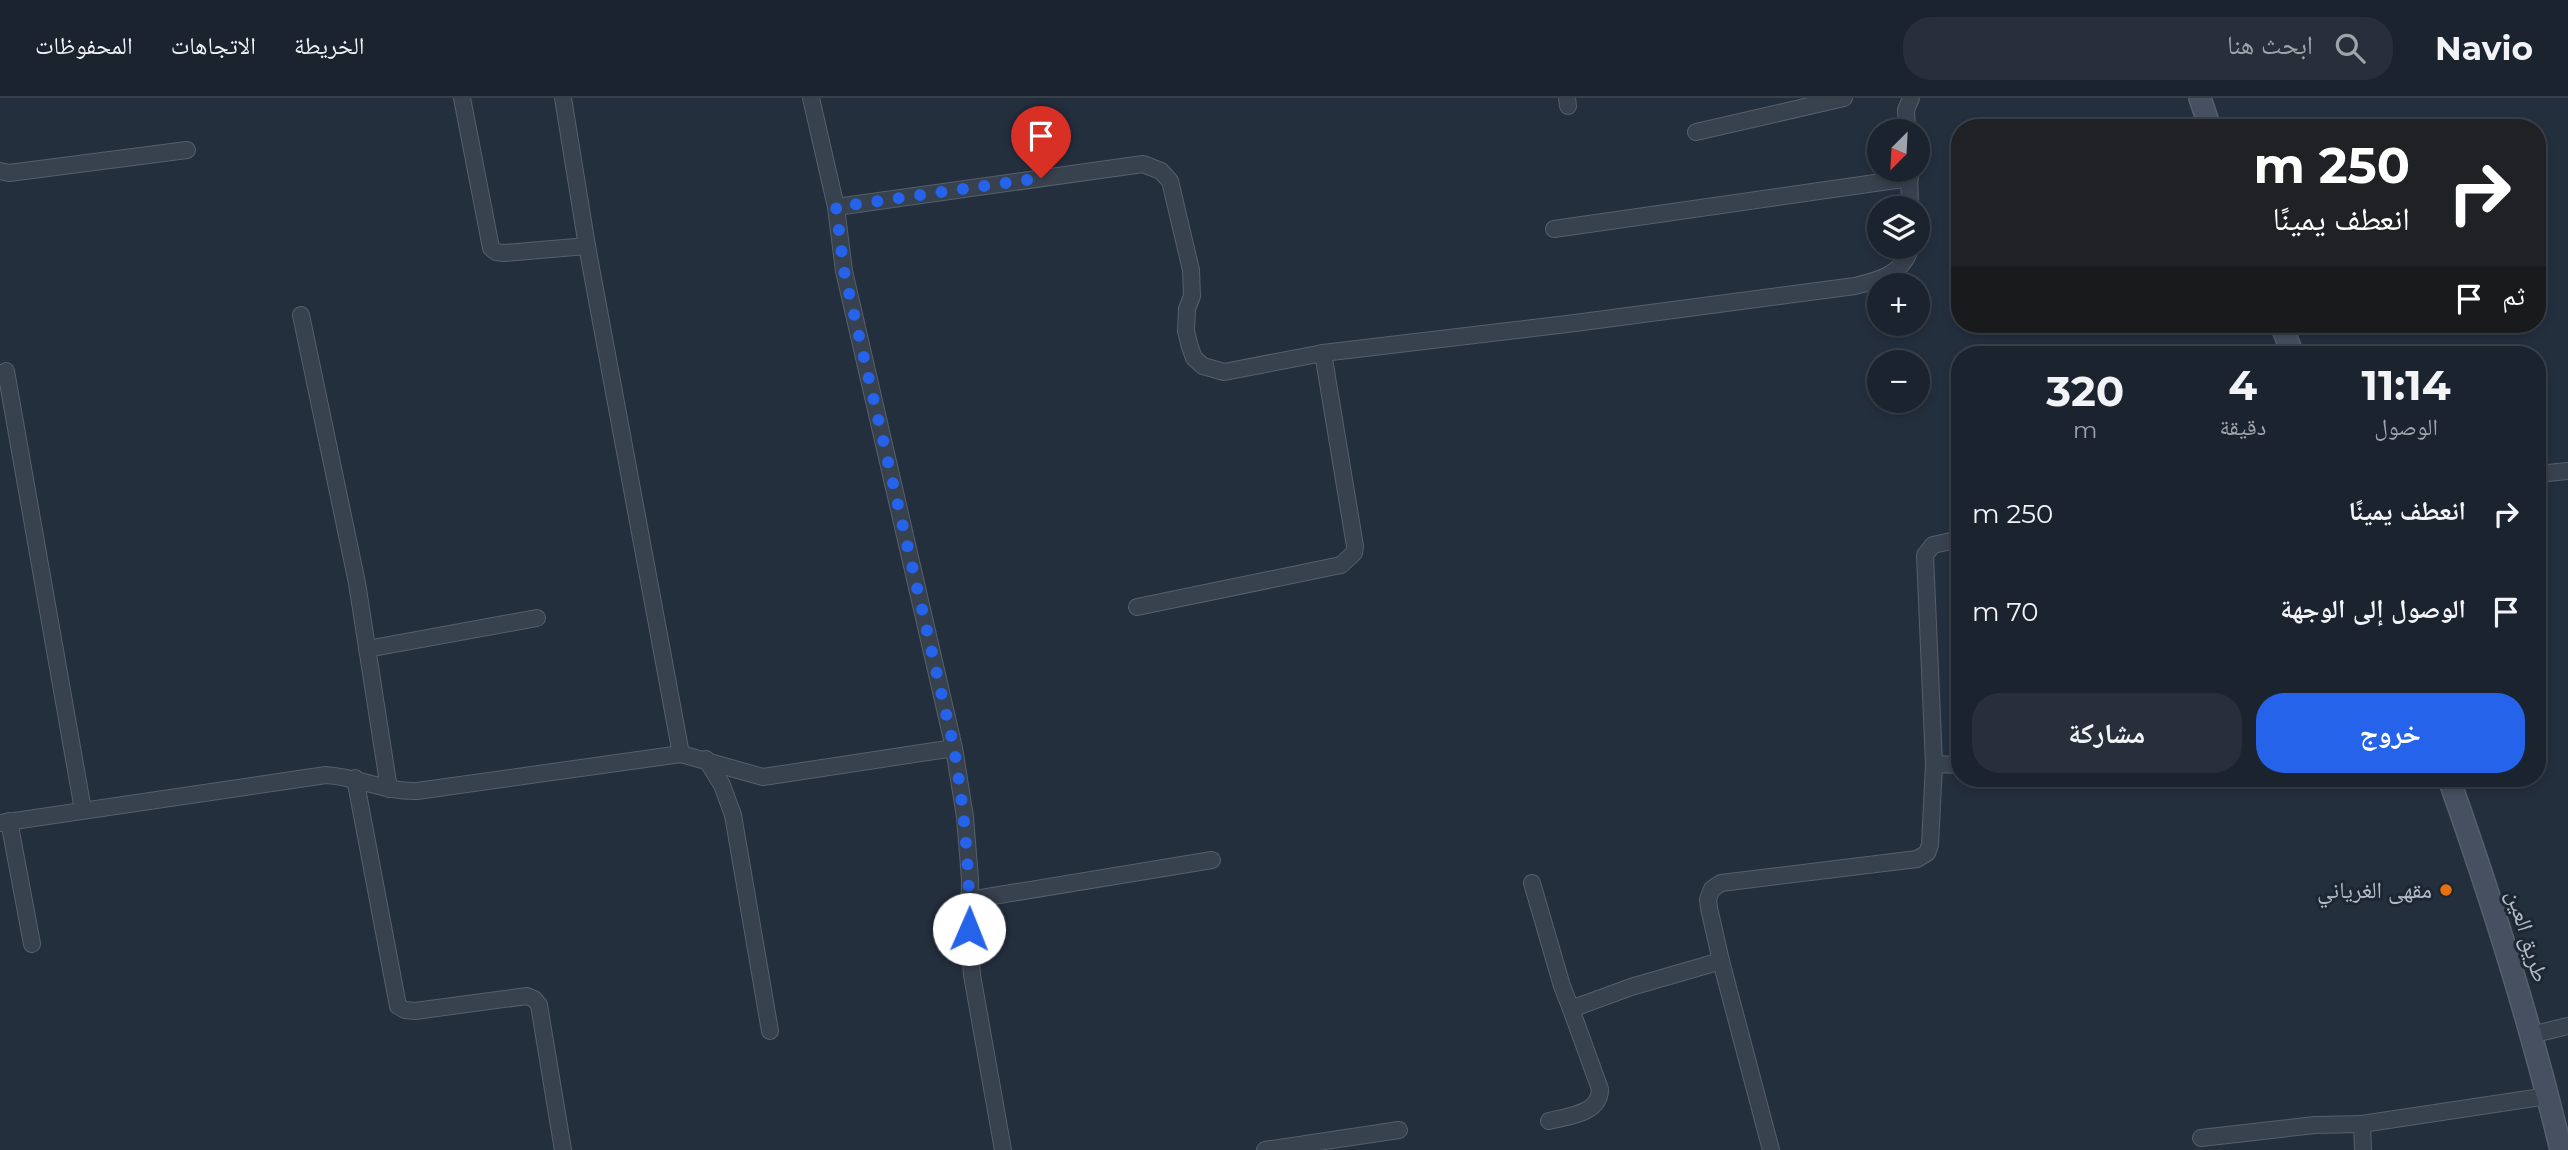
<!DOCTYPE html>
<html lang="ar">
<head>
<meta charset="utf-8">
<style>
	:root { --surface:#1b232e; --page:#282f3a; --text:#f1f3f6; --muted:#a0a4aa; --line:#39404a; --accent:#2563eb }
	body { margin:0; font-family:Montserrat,"Noto Naskh Arabic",sans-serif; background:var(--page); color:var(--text); direction:rtl; height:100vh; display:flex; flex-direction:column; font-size:26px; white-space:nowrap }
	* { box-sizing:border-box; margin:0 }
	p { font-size:23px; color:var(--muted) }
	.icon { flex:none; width:38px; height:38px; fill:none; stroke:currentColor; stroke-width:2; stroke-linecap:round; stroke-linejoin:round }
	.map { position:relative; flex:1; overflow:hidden; direction:ltr }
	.details { position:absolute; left:1951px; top:248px; width:595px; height:441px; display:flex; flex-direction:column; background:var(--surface); border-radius:28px; box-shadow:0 4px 10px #0003,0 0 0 2px var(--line); direction:rtl }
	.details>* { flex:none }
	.guide { position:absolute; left:1951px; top:21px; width:595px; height:214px; border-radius:28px; box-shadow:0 4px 10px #0003,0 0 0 2px var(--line); direction:rtl; background:#202124; color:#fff; overflow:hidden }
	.needle { width:46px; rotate:204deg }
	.buttons { position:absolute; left:1867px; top:21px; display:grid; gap:14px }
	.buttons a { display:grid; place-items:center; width:63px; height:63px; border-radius:50%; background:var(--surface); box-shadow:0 4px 10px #0003,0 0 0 2px var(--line); font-size:35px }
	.pin { position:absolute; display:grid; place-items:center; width:60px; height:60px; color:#fff; margin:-72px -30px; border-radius:50% 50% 50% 0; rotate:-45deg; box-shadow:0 0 7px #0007 }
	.pin .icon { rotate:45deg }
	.me { position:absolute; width:77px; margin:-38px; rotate:1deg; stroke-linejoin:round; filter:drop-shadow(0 0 5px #0008) }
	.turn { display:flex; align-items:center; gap:24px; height:147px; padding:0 21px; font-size:32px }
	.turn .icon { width:91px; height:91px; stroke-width:2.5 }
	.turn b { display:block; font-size:49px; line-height:60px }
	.then { display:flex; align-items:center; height:66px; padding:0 21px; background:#0003; gap:14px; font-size:26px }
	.eta { display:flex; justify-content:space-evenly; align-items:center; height:119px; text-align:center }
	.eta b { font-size:42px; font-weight:700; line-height:49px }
	.cta { display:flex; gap:14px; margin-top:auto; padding:14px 21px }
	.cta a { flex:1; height:80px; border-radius:28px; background:var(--accent); color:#fff; font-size:28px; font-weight:700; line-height:80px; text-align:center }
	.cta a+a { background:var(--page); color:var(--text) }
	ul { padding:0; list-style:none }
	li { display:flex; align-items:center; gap:21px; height:98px; padding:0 21px }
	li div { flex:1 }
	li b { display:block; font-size:26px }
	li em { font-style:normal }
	header { display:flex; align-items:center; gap:42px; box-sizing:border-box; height:98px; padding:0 35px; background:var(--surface); border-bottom:2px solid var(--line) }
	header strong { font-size:33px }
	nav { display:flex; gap:38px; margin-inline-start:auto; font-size:24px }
	.search { width:490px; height:63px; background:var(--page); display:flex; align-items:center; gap:18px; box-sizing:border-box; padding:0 24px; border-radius:28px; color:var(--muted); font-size:26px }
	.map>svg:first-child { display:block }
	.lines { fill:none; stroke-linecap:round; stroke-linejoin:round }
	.street-casing { stroke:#565f6c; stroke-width:18 }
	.secondary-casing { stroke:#565f6c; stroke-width:24 }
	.street { stroke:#38414e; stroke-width:16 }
	.secondary { stroke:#465061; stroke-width:21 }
	.route { stroke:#2563eb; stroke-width:12; stroke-dasharray:0 21.6 }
	.food-dot { fill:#e8710a; stroke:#1d2633; stroke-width:2.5 }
	.labels { text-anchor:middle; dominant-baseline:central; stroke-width:6; stroke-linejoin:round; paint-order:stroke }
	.poi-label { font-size:23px; fill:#b4bcc9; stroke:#1d2633; text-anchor:end }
	.street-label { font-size:23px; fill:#b4bcc9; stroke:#1d2633 }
</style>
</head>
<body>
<header>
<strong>Navio</strong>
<div class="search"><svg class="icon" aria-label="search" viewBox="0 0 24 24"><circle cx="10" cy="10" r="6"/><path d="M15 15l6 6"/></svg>ابحث هنا</div>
<nav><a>الخريطة</a><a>الاتجاهات</a><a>المحفوظات</a></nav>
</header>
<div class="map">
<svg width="2568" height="1052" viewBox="0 0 2568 1052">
	<rect width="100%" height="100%" fill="#242f3e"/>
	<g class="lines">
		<!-- street casing -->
		<g class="street-casing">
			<g id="street">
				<polyline points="462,0 491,150 496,154 504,155 587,148"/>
				<polyline points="563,0 587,148 681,656"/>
				<polyline points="811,0 836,109 844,173 954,650 965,719 970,781 969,831 972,877 1003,1052"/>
				<polyline points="1567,0 1568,8"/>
				<polyline points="1907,33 1906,12 1911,0"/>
				<polyline points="1696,34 1844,0"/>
				<polyline points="1909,72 1910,110"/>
				<polyline points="0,73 9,75 187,52"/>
				<path d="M836 109 1143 66 1161 73 1170 83 1191 172 1192 198 1187 211 1186 233 1190 249 1194 260 1203 268 1224 274 1323 255 1575 225 1855 188C1880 182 1903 176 1911 149"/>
				<polyline points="1554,131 1910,80"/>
				<polyline points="301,217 357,485 389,691"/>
				<polyline points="6,273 83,712"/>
				<polyline points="2538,376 2568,373"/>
				<polyline points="1137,509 1341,467 1354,455 1355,448 1323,255"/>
				<polyline points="367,551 537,520"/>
				<polyline points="706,661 722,687 733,717 770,933"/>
				<polyline points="1934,666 1960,667"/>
				<polyline points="355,680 398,908 405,912 415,913 527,898 534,901 539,907 563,1052"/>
				<polyline points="2234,681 2367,681"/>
				<polyline points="9,723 32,846"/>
				<path d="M0 725 326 677C358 679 385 694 417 693L681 656 763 679 954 650"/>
				<polyline points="1532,785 1562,888 1571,911"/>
				<polyline points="969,802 1212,762"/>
				<polyline points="2530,937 2568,928"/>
				<path d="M1549 1023C1568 1018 1600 1016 1600 991L1571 911 1631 889 1721 863"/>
				<polyline points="2201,1040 2315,1027 2362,1026"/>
				<polyline points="1265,1052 1399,1032"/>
				<polyline points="1771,1052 1721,863 1709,810 1708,801 1712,791 1721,785 1917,761 1927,755 1930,747 1934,666 1925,457 1933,447 1960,441"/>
				<polyline points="2363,1052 2362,1026 2548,998"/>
			</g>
		</g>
		<!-- secondary casing -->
		<g class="secondary-casing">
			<g id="secondary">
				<polyline points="2200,0 2210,30"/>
				<polyline points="2281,226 2293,257"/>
				<path d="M2449 681C2492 802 2531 927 2561 1052"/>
			</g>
		</g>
		<!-- street -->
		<use href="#street" class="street"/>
		<!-- secondary -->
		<use href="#secondary" class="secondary"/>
	</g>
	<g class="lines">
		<!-- route -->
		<path class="route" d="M969 831C970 769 964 711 954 650L844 173 836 109 1041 80"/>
	</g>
	<!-- markers -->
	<circle class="food-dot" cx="2446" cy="792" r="7"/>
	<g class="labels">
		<!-- poi labels -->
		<g class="poi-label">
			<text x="2432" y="792">مقهى الغرياني</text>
		</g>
		<!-- street labels -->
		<g class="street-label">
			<text transform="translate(2528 838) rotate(73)">طريق العين</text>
		</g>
	</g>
</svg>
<div class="buttons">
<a><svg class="needle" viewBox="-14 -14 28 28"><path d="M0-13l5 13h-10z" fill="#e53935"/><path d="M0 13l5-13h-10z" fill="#a0a4aa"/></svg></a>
<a><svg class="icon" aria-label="layers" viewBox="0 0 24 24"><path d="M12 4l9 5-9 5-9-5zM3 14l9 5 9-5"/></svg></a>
<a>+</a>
<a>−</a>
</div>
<div class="pin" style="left:1041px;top:80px;background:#d93025"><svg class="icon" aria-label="arrive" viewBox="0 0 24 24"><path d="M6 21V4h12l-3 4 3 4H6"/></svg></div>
<svg class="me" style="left:969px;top:831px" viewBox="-20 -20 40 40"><circle r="19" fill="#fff"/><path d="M0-13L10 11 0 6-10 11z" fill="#2563eb"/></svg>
<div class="guide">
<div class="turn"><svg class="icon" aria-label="right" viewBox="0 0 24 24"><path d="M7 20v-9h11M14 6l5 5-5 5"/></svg><div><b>250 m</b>انعطف يمينًا</div></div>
<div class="then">ثم<svg class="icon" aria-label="arrive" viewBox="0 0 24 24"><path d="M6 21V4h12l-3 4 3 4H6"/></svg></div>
</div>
<section class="details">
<div class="eta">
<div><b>11:14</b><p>الوصول</p></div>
<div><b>4</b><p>دقيقة</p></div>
<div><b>320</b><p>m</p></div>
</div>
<ul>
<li><svg class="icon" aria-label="right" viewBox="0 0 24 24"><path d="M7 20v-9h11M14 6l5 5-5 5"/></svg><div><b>انعطف يمينًا</b></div><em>250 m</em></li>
<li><svg class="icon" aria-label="arrive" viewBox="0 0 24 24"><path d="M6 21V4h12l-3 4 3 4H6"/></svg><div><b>الوصول إلى الوجهة</b></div><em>70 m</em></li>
</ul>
<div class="cta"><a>خروج</a><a>مشاركة</a></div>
</section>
</div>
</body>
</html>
